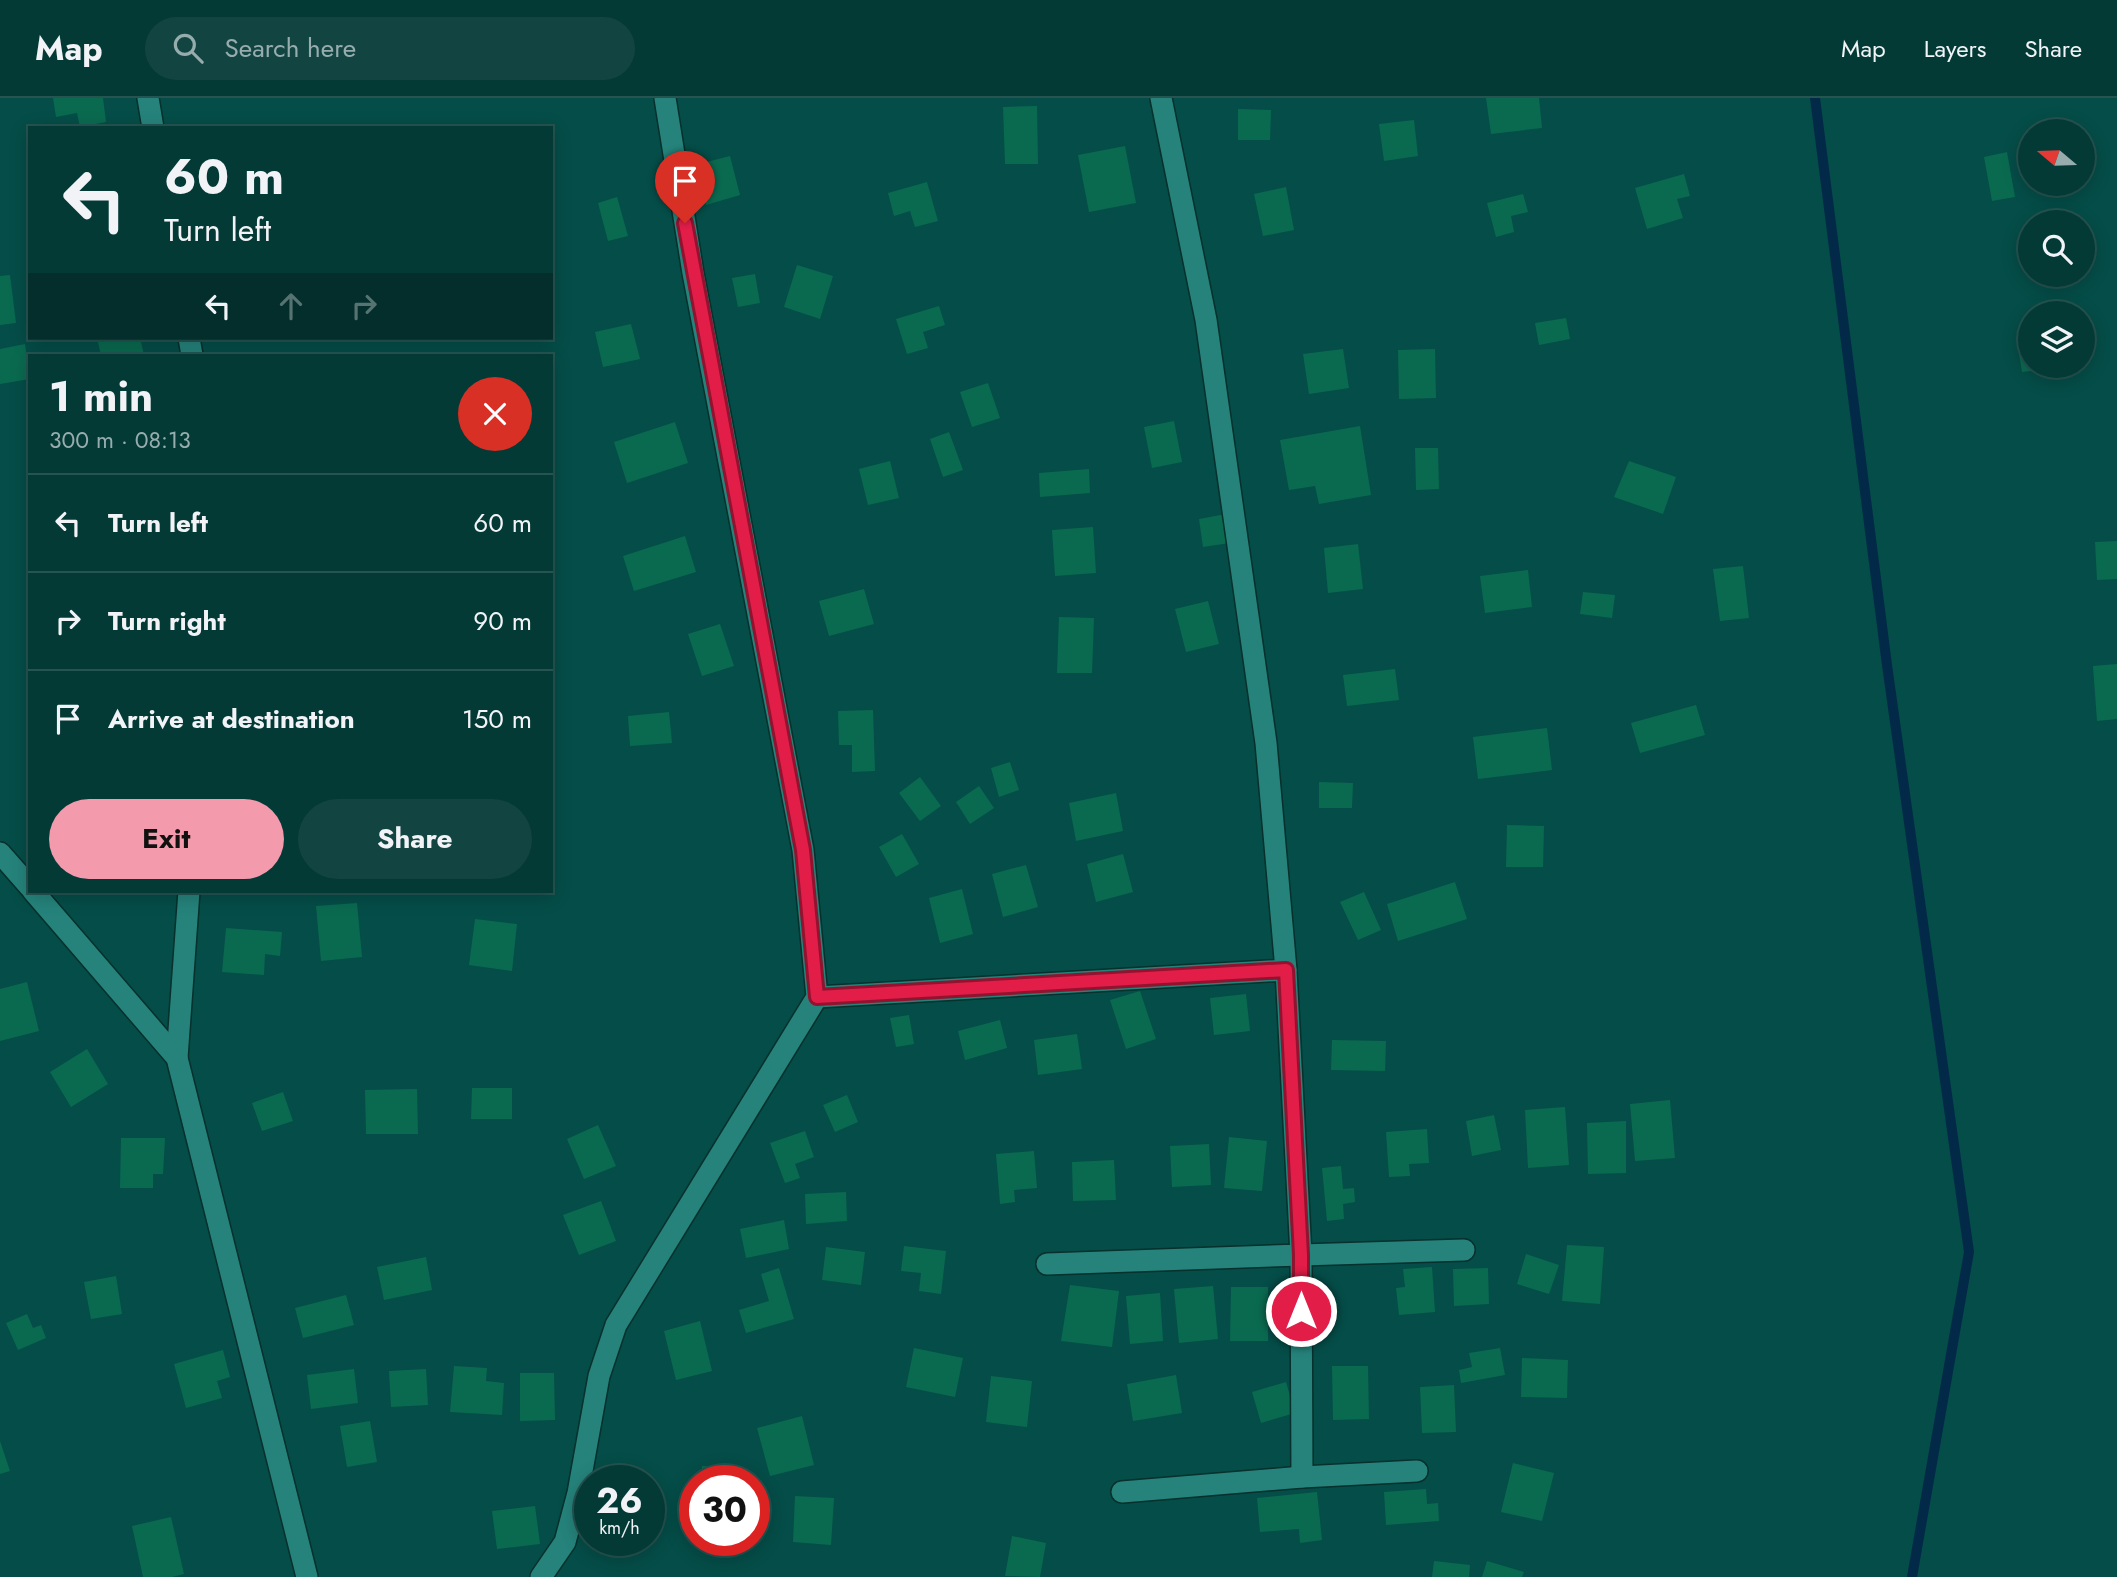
<!DOCTYPE html>
<html lang="en">
<head>
<meta charset="utf-8">
<style>
	:root { --surface:#043a36; --page:#124542; --text:#f1f3f6; --muted:#97adad; --line:#255451; --accent:#f39aac }
	body { margin:0; font-family:Jost,sans-serif; background:var(--page); color:var(--text); height:100vh; display:flex; flex-direction:column; font-size:26px; white-space:nowrap }
	* { box-sizing:border-box; margin:0 }
	p { font-size:23px; color:var(--muted) }
	.icon { flex:none; width:38px; height:38px; fill:none; stroke:currentColor; stroke-width:2; stroke-linecap:round; stroke-linejoin:round }
	.map { position:relative; flex:1; overflow:hidden }
	.details { position:absolute; left:28px; top:256px; width:525px; height:539px; display:flex; flex-direction:column; background:var(--surface); border-radius:0px; box-shadow:0 4px 18px #0003,0 0 0 2px var(--line) }
	.details>* { flex:none }
	.top-card { position:absolute; left:28px; top:28px; width:525px; height:214px; border-radius:0px; box-shadow:0 4px 18px #0003,0 0 0 2px var(--line); background:#043a36; color:var(--text); overflow:hidden }
	.needle { width:46px; rotate:289deg }
	.fabs { position:absolute; left:2018px; top:21px; display:grid; gap:14px }
	.fabs a { display:grid; place-items:center; width:77px; height:77px; border-radius:50%; background:var(--surface); box-shadow:0 4px 18px #0003,0 0 0 2px var(--line); font-size:35px }
	.speed { position:absolute; left:574px; top:1367px; display:flex; gap:14px; font-size:35px; font-weight:700; text-align:center }
	.speed>* { display:grid; place-content:center; width:91px; height:91px; border-radius:50%; background:var(--surface); box-shadow:0 4px 18px #0003,0 0 0 2px var(--line); line-height:1 }
	.speed small { font-size:18px; font-weight:400 }
	.speed .limit { border:10px solid #d22; background:#fff; color:#111 }
	.pin { position:absolute; display:grid; place-items:center; width:60px; height:60px; color:#fff; margin:-72px -30px; border-radius:50% 50% 50% 0; rotate:-45deg; box-shadow:0 0 7px #0007 }
	.pin .icon { rotate:45deg }
	.me { position:absolute; width:77px; margin:-38px; rotate:0deg; stroke-linejoin:round; filter:drop-shadow(0 0 5px #0008) }
	.turn { display:flex; align-items:center; gap:24px; height:147px; padding:0 21px; font-size:32px }
	.turn .icon { width:91px; height:91px; stroke-width:2.5 }
	.turn b { display:block; font-size:49px; line-height:60px }
	.lanes { display:flex; align-items:center; height:66px; padding:0 21px; background:#0003; justify-content:center; gap:35px; direction:ltr }
	.lanes .off { opacity:.35 }
	.round { display:grid; place-items:center; flex:none; width:74px; height:74px; border-radius:37px; background:var(--page) }
	.overview { display:flex; align-items:center; justify-content:space-between; height:119px; padding:0 21px }
	h1 { font-size:42px; font-weight:700; line-height:52px }
	.primary-button { display:flex; gap:14px; margin-top:auto; padding:14px 21px }
	.primary-button a { flex:1; height:80px; border-radius:42px; background:var(--accent); color:#111; font-size:28px; font-weight:700; line-height:80px; text-align:center }
	.primary-button a+a { background:var(--page); color:var(--text) }
	ul { padding:0; list-style:none }
	li { display:flex; align-items:center; gap:21px; height:98px; padding:0 21px; border-top:2px solid var(--line) }
	li div { flex:1 }
	li b { display:block; font-size:26px }
	li em { font-style:normal }
	header { display:flex; align-items:center; gap:42px; box-sizing:border-box; height:98px; padding:0 35px; background:var(--surface); border-bottom:2px solid var(--line) }
	header strong { font-size:33px }
	nav { display:flex; gap:38px; margin-inline-start:auto; font-size:24px }
	.search { width:490px; height:63px; background:var(--page); display:flex; align-items:center; gap:18px; box-sizing:border-box; padding:0 24px; border-radius:38px; color:var(--muted); font-size:26px }
	.map>svg:first-child { display:block }
	.lines { fill:none; stroke-linecap:round; stroke-linejoin:round }
	.stream { stroke:#022a48; stroke-width:10 }
	.building { fill:#0a6a4f }
	.minor-casing { stroke:#08302c; stroke-width:24 }
	.minor { stroke:#25837b; stroke-width:21 }
	.route-casing { stroke:#92132f; stroke-width:18 }
	.route { stroke:#e11d48; stroke-width:12 }
</style>
</head>
<body>
<header>
<strong>Map</strong>
<div class="search"><svg class="icon" aria-label="search" viewBox="0 0 24 24"><circle cx="10" cy="10" r="6"/><path d="M15 15l6 6"/></svg>Search here</div>
<nav><a>Map</a><a>Layers</a><a>Share</a></nav>
</header>
<div class="map">
<svg width="2117" height="1479" viewBox="0 0 2117 1479">
	<rect width="100%" height="100%" fill="#054d48"/>
	<g class="lines">
		<!-- stream -->
		<polyline class="stream" points="1815,0 1887,567 1969,1154 1912,1479"/>
	</g>
	<!-- building -->
	<g class="building">
		<polygon points="53,0 103,0 106,24 80,29 77,15 56,19"/>
		<polygon points="1486,0 1539,0 1542,30 1491,36"/>
		<polygon points="1037,8 1038,66 1005,66 1003,9"/>
		<polygon points="1238,11 1271,12 1270,42 1238,42"/>
		<polygon points="1414,22 1418,58 1384,63 1379,26"/>
		<polygon points="1125,48 1136,105 1089,114 1078,57"/>
		<polygon points="2007,54 2015,99 1992,103 1984,59"/>
		<polygon points="730,58 740,97 706,107 695,67"/>
		<polygon points="1684,76 1690,98 1677,101 1683,120 1647,131 1635,90"/>
		<polygon points="927,84 938,123 915,129 910,113 894,118 888,95"/>
		<polygon points="1286,89 1294,132 1263,138 1254,96"/>
		<polygon points="1523,96 1528,114 1511,118 1514,134 1496,139 1487,105"/>
		<polygon points="617,99 628,138 608,143 598,105"/>
		<polygon points="797,167 833,178 820,221 784,209"/>
		<polygon points="755,176 760,205 738,209 732,180"/>
		<polygon points="10,177 16,225 0,227 0,178"/>
		<polygon points="939,208 945,227 923,234 928,250 907,256 896,221"/>
		<polygon points="1566,220 1570,241 1539,247 1535,225"/>
		<polygon points="631,226 640,261 603,269 595,234"/>
		<polygon points="97,240 140,240 144,257 101,257"/>
		<polygon points="25,246 30,281 0,286 0,251"/>
		<polygon points="1343,251 1349,290 1309,296 1303,256"/>
		<polygon points="1435,251 1436,300 1399,301 1398,252"/>
		<polygon points="2030,253 2030,268 2046,268 2046,271 2022,274 2019,255"/>
		<polygon points="988,285 1000,320 972,329 960,294"/>
		<polygon points="1174,323 1182,364 1152,370 1144,329"/>
		<polygon points="675,324 688,365 627,385 614,344"/>
		<polygon points="1360,328 1371,397 1319,406 1315,388 1289,392 1280,342"/>
		<polygon points="949,334 963,372 943,379 930,341"/>
		<polygon points="1415,350 1438,350 1439,391 1416,392"/>
		<polygon points="890,363 899,400 868,407 859,371"/>
		<polygon points="1629,363 1676,379 1663,416 1614,399"/>
		<polygon points="1089,371 1090,395 1040,399 1039,375"/>
		<polygon points="1226,416 1230,445 1203,449 1199,421"/>
		<polygon points="1093,429 1096,475 1055,478 1052,432"/>
		<polygon points="685,438 696,474 634,493 623,458"/>
		<polygon points="2117,443 2117,481 2097,482 2095,444"/>
		<polygon points="1358,446 1363,491 1328,495 1324,450"/>
		<polygon points="1743,468 1749,520 1720,523 1713,471"/>
		<polygon points="1528,472 1532,509 1485,515 1480,478"/>
		<polygon points="864,491 874,526 829,538 819,503"/>
		<polygon points="1583,494 1615,497 1612,520 1580,516"/>
		<polygon points="1208,503 1219,546 1186,554 1175,511"/>
		<polygon points="1059,519 1094,520 1092,575 1057,575"/>
		<polygon points="720,526 734,568 702,578 688,536"/>
		<polygon points="2117,566 2117,621 2097,623 2093,568"/>
		<polygon points="1395,571 1399,602 1347,608 1343,577"/>
		<polygon points="1696,607 1705,637 1640,655 1631,625"/>
		<polygon points="873,612 875,673 852,674 852,647 839,647 838,613"/>
		<polygon points="669,614 672,645 630,648 628,618"/>
		<polygon points="1547,630 1552,672 1478,681 1473,639"/>
		<polygon points="1010,664 1019,692 999,699 991,670"/>
		<polygon points="920,679 941,708 920,723 899,695"/>
		<polygon points="1319,684 1353,685 1352,710 1319,710"/>
		<polygon points="979,688 994,710 970,726 956,704"/>
		<polygon points="1116,695 1123,733 1076,743 1069,705"/>
		<polygon points="1507,727 1544,728 1543,769 1506,769"/>
		<polygon points="902,736 919,766 896,779 879,749"/>
		<polygon points="1123,756 1133,794 1096,804 1087,766"/>
		<polygon points="1026,767 1038,809 1003,819 992,776"/>
		<polygon points="1455,784 1467,821 1398,843 1387,806"/>
		<polygon points="962,791 973,836 940,845 929,800"/>
		<polygon points="1364,794 1381,832 1358,842 1340,804"/>
		<polygon points="357,805 362,859 321,863 316,808"/>
		<polygon points="475,821 517,826 512,873 469,867"/>
		<polygon points="226,830 282,834 280,858 265,856 264,877 222,874"/>
		<polygon points="27,884 39,933 0,943 0,891"/>
		<polygon points="1140,893 1156,941 1126,951 1110,902"/>
		<polygon points="1246,896 1250,933 1214,937 1210,900"/>
		<polygon points="909,917 914,946 896,949 890,920"/>
		<polygon points="1000,922 1007,950 965,962 958,933"/>
		<polygon points="1077,936 1082,971 1038,977 1034,942"/>
		<polygon points="1332,942 1386,943 1385,973 1331,972"/>
		<polygon points="87,951 108,986 71,1009 50,974"/>
		<polygon points="472,990 512,990 512,1021 471,1021"/>
		<polygon points="417,991 418,1036 366,1036 365,992"/>
		<polygon points="283,994 293,1023 262,1033 252,1005"/>
		<polygon points="847,997 858,1024 835,1034 823,1007"/>
		<polygon points="1670,1002 1675,1060 1635,1063 1630,1006"/>
		<polygon points="1565,1009 1569,1067 1528,1070 1525,1012"/>
		<polygon points="1494,1017 1501,1052 1472,1058 1466,1023"/>
		<polygon points="1626,1023 1626,1075 1588,1076 1587,1025"/>
		<polygon points="598,1027 616,1068 584,1081 567,1041"/>
		<polygon points="1427,1031 1429,1065 1409,1066 1410,1078 1389,1079 1386,1034"/>
		<polygon points="805,1033 814,1059 795,1066 800,1080 785,1085 770,1045"/>
		<polygon points="1229,1039 1267,1043 1262,1093 1224,1090"/>
		<polygon points="121,1040 165,1040 163,1076 153,1076 153,1090 120,1090"/>
		<polygon points="1209,1046 1211,1087 1172,1089 1170,1048"/>
		<polygon points="1034,1053 1037,1090 1014,1092 1015,1104 1000,1106 996,1056"/>
		<polygon points="1114,1062 1116,1102 1073,1103 1072,1064"/>
		<polygon points="1341,1068 1343,1091 1354,1090 1355,1104 1343,1106 1344,1121 1327,1123 1322,1070"/>
		<polygon points="846,1094 847,1123 806,1126 805,1096"/>
		<polygon points="601,1103 616,1143 579,1157 563,1117"/>
		<polygon points="784,1122 789,1151 746,1160 740,1131"/>
		<polygon points="1567,1147 1604,1149 1600,1206 1562,1203"/>
		<polygon points="904,1148 946,1153 941,1196 919,1193 921,1175 901,1173"/>
		<polygon points="826,1149 865,1154 861,1187 822,1182"/>
		<polygon points="1526,1156 1559,1167 1549,1196 1517,1186"/>
		<polygon points="426,1159 432,1192 384,1202 377,1169"/>
		<polygon points="1432,1169 1435,1214 1399,1217 1396,1190 1405,1189 1403,1171"/>
		<polygon points="779,1170 794,1221 746,1235 739,1212 769,1203 761,1176"/>
		<polygon points="1488,1170 1489,1206 1454,1208 1453,1171"/>
		<polygon points="116,1178 122,1216 91,1221 84,1184"/>
		<polygon points="1070,1187 1119,1193 1112,1249 1061,1243"/>
		<polygon points="1213,1188 1218,1241 1179,1245 1174,1191"/>
		<polygon points="1231,1189 1268,1189 1268,1243 1230,1243"/>
		<polygon points="1160,1195 1163,1243 1130,1246 1126,1198"/>
		<polygon points="346,1197 354,1227 303,1240 295,1210"/>
		<polygon points="27,1216 33,1230 41,1227 46,1240 18,1252 6,1225"/>
		<polygon points="700,1223 712,1273 676,1282 664,1233"/>
		<polygon points="914,1250 963,1260 955,1299 906,1289"/>
		<polygon points="1500,1250 1505,1277 1461,1285 1459,1272 1472,1269 1469,1255"/>
		<polygon points="223,1252 230,1279 217,1283 222,1300 186,1310 174,1266"/>
		<polygon points="1522,1260 1568,1262 1567,1300 1521,1299"/>
		<polygon points="454,1268 487,1270 486,1283 504,1285 502,1317 450,1314"/>
		<polygon points="1332,1268 1368,1268 1369,1321 1333,1322"/>
		<polygon points="354,1271 358,1305 311,1311 307,1277"/>
		<polygon points="426,1271 428,1307 391,1309 389,1273"/>
		<polygon points="520,1275 554,1275 555,1322 520,1323"/>
		<polygon points="1176,1277 1182,1315 1133,1323 1127,1286"/>
		<polygon points="991,1278 1032,1283 1027,1329 986,1324"/>
		<polygon points="1286,1284 1295,1315 1261,1325 1252,1294"/>
		<polygon points="1454,1287 1456,1334 1422,1335 1420,1289"/>
		<polygon points="802,1318 814,1367 770,1378 757,1330"/>
		<polygon points="370,1323 377,1364 347,1369 340,1328"/>
		<polygon points="0,1343 10,1373 0,1376"/>
		<polygon points="1513,1365 1554,1375 1542,1423 1501,1414"/>
		<polygon points="702,1368 742,1369 741,1382 702,1382"/>
		<polygon points="1426,1391 1427,1406 1438,1405 1439,1423 1386,1427 1384,1394"/>
		<polygon points="1317,1394 1322,1442 1300,1445 1299,1431 1260,1434 1257,1400"/>
		<polygon points="795,1398 834,1400 831,1447 793,1444"/>
		<polygon points="535,1408 540,1446 497,1451 492,1413"/>
		<polygon points="171,1419 184,1476 172,1479 143,1479 132,1428"/>
		<polygon points="1012,1438 1046,1445 1040,1479 1005,1478"/>
		<polygon points="1434,1463 1470,1467 1469,1479 1432,1479"/>
		<polygon points="1487,1463 1524,1474 1522,1479 1482,1479"/>
	</g>
	<g class="lines">
		<!-- minor casing -->
		<g class="minor-casing">
			<g id="minor">
				<polyline points="148,0 153,30"/>
				<polyline points="189,240 192,257"/>
				<polyline points="0,755 30,789"/>
				<polyline points="33,793 177,960 307,1479"/>
				<polyline points="817,899 1286,872"/>
				<polyline points="177,960 189,793"/>
				<polyline points="1047,1166 1301,1157 1286,872 1266,645 1206,222 1161,0"/>
				<polyline points="1302,1379 1301,1157 1464,1152"/>
				<polyline points="1122,1394 1302,1379 1417,1373"/>
				<polyline points="541,1479 565,1444 578,1395 599,1278 616,1227 817,899 803,752 693,175 665,0"/>
			</g>
		</g>
		<!-- minor -->
		<use href="#minor" class="minor"/>
	</g>
	<g class="lines">
		<!-- route casing -->
		<g class="route-casing">
			<polyline id="route" points="685,125 803,752 817,899 1286,872 1301,1157 1301,1213"/>
		</g>
		<!-- route -->
		<use href="#route" class="route"/>
	</g>
</svg>
<div class="fabs">
<a><svg class="needle" viewBox="-14 -14 28 28"><path d="M0-13l5 13h-10z" fill="#e53935"/><path d="M0 13l5-13h-10z" fill="#97adad"/></svg></a>
<a><svg class="icon" aria-label="search" viewBox="0 0 24 24"><circle cx="10" cy="10" r="6"/><path d="M15 15l6 6"/></svg></a>
<a><svg class="icon" aria-label="layers" viewBox="0 0 24 24"><path d="M12 4l9 5-9 5-9-5zM3 14l9 5 9-5"/></svg></a>
</div>
<div class="speed"><div>26<small>km/h</small></div><div class="limit">30</div></div>
<div class="pin" style="left:685px;top:125px;background:#d93025"><svg class="icon" aria-label="arrive" viewBox="0 0 24 24"><path d="M6 21V4h12l-3 4 3 4H6"/></svg></div>
<svg class="me" style="left:1301px;top:1213px" viewBox="-20 -20 40 40"><circle r="17" fill="#e11d48" stroke="#fff" stroke-width="3"/><path d="M0-11L8 9 0 5-8 9z" fill="#fff"/></svg>
<div class="top-card">
<div class="turn"><svg class="icon" aria-label="left" viewBox="0 0 24 24"><path d="M17 20v-9H6M10 6l-5 5 5 5"/></svg><div><b>60 m</b>Turn left</div></div>
<div class="lanes"><svg class="icon" aria-label="left" viewBox="0 0 24 24"><path d="M17 20v-9H6M10 6l-5 5 5 5"/></svg><svg class="icon off" aria-label="ahead" viewBox="0 0 24 24"><path d="M12 20V5M6 11l6-6 6 6"/></svg><svg class="icon off" aria-label="right" viewBox="0 0 24 24"><path d="M7 20v-9h11M14 6l5 5-5 5"/></svg></div>
</div>
<section class="details">
<div class="overview"><div><h1>1 min</h1><p>300 m · 08:13</p></div><a class="round" style="background:#d93025;color:#fff"><svg class="icon" aria-label="close" viewBox="0 0 24 24"><path d="M6 6l12 12M18 6L6 18"/></svg></a></div>
<ul>
<li><svg class="icon" aria-label="left" viewBox="0 0 24 24"><path d="M17 20v-9H6M10 6l-5 5 5 5"/></svg><div><b>Turn left</b></div><em>60 m</em></li>
<li><svg class="icon" aria-label="right" viewBox="0 0 24 24"><path d="M7 20v-9h11M14 6l5 5-5 5"/></svg><div><b>Turn right</b></div><em>90 m</em></li>
<li><svg class="icon" aria-label="arrive" viewBox="0 0 24 24"><path d="M6 21V4h12l-3 4 3 4H6"/></svg><div><b>Arrive at destination</b></div><em>150 m</em></li>
</ul>
<div class="primary-button"><a>Exit</a><a>Share</a></div>
</section>
</div>
</body>
</html>
